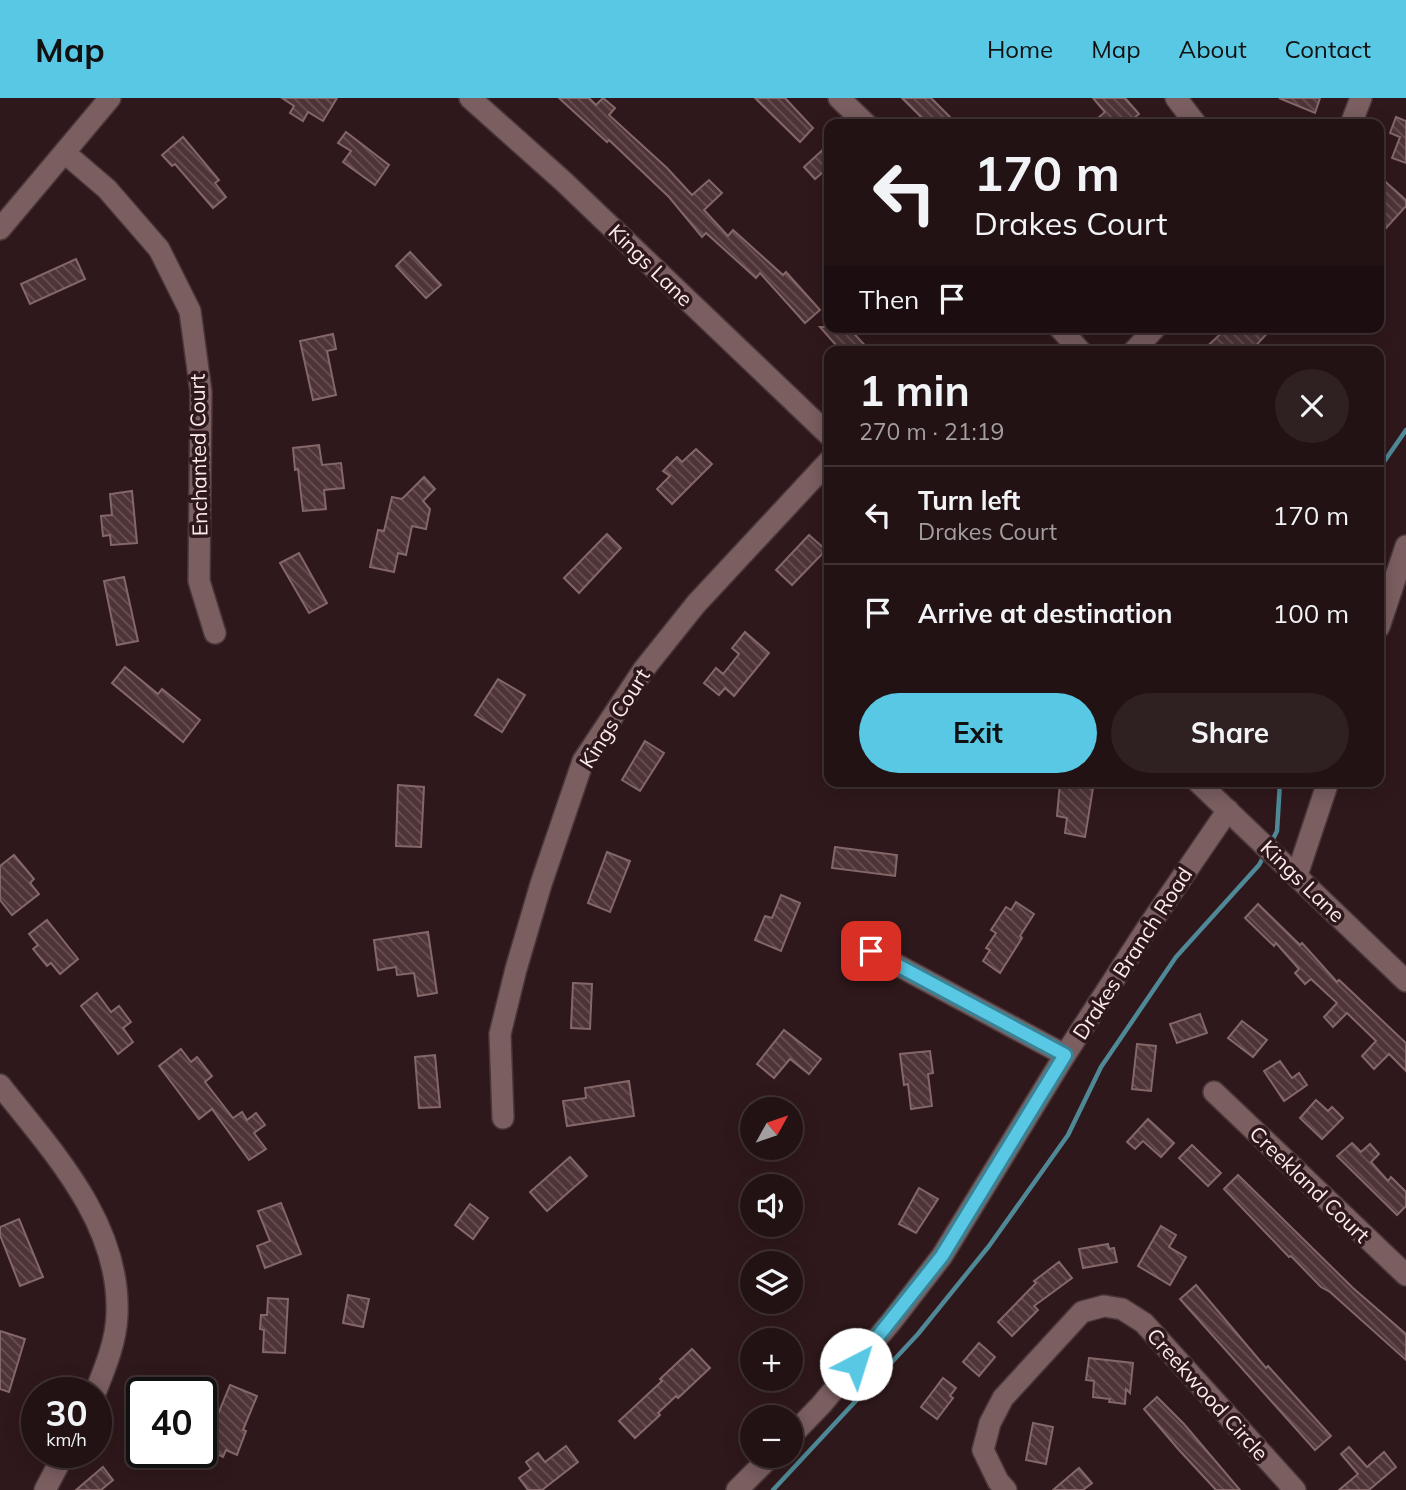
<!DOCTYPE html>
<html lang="en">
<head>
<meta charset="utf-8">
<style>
	:root { --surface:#231214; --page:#2f2022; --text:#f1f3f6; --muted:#a39ea0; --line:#403234; --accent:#59c8e4 }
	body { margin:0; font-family:Mulish,sans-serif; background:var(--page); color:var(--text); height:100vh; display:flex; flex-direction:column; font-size:26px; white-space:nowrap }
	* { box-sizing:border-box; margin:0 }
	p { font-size:23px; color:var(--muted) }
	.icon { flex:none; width:38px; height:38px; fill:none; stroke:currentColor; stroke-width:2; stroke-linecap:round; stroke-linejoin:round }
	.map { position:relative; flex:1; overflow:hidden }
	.panel { position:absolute; left:824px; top:248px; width:560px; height:441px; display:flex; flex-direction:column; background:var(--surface); border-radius:14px; box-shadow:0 4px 18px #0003,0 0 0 2px var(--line) }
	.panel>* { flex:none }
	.guide { position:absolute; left:824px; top:21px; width:560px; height:214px; border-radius:14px; box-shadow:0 4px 18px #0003,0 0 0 2px var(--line); background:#231214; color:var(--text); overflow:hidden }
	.needle { width:46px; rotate:50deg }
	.fabs { position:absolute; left:740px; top:999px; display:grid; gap:14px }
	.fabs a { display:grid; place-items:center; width:63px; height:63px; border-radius:50%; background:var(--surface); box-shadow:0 4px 18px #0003,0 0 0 2px var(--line); font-size:35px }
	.speed { position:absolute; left:21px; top:1279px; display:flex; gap:14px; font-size:35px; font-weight:700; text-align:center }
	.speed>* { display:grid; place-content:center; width:91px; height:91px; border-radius:50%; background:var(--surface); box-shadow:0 4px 18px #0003,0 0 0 2px var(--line); line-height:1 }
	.speed small { font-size:18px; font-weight:400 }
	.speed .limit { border:4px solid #111; border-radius:10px; background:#fff; color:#111 }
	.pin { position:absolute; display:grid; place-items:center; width:60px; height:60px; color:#fff; margin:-30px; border-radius:14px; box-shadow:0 4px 10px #0006 }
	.me { position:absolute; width:77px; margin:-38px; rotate:40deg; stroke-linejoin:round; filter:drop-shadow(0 0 5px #0008) }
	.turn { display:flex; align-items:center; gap:24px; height:147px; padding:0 35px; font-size:32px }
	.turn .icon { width:91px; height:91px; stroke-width:2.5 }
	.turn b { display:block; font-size:49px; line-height:60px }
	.then { display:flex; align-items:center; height:66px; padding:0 35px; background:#0003; gap:14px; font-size:26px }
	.round { display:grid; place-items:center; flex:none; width:74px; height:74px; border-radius:37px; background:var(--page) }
	.summary { display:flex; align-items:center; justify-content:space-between; height:119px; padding:0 35px }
	h1 { font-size:42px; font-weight:700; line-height:52px }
	.button { display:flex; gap:14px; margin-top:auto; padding:14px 35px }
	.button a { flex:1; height:80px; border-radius:42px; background:var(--accent); color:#111; font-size:28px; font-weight:700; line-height:80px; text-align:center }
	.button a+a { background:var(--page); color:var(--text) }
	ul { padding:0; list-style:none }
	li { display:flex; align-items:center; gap:21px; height:98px; padding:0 35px; border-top:2px solid var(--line) }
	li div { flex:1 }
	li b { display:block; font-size:26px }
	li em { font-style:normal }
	header { display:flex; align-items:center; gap:42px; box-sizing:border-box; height:98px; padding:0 35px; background:var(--accent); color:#111 }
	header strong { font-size:33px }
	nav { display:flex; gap:38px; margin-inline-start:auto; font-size:24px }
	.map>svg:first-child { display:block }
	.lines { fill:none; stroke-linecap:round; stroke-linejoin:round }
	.stream { stroke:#4f8997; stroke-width:4.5 }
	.building { fill:url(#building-back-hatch); stroke:#846769; stroke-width:2 }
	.minor-casing { stroke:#493639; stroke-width:24 }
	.minor { stroke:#7a5e60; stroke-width:21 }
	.route-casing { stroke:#3a8294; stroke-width:18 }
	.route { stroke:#59c8e4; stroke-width:12 }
	.labels { text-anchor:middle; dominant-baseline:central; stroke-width:7; stroke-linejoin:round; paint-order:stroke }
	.street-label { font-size:21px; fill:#fceaec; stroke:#2f181b }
</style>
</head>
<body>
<header>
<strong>Map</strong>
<nav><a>Home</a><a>Map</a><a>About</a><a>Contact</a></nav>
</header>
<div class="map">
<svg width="1406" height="1392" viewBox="0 0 1406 1392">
	<defs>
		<pattern id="building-back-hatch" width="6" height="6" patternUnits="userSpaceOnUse" patternTransform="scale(1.75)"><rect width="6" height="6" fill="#4e3437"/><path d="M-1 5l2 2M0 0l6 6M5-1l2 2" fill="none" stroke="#685254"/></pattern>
	</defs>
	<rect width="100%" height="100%" fill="#2f181b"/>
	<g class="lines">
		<!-- stream -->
		<g class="stream">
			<polyline points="1379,371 1406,332"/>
			<polyline points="1271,745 1277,733 1280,684"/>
			<polyline points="773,1392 918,1236 989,1148 1068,1037 1101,969 1176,859 1259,767 1265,756"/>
		</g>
	</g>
	<!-- building -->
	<g class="building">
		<polygon points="282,0 337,0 323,23 308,14 303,23 290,15 294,8"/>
		<polygon points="559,0 589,0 596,7 603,0 615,10 609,17 667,70 692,97 709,82 722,95 704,112 728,138 733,132 783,177 786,174 820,212 805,225 760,175 756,180 706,135 702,139 669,99 609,42 607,44"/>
		<polygon points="755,0 785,0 813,30 800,44"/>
		<polygon points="902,0 931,0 957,26 928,26"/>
		<polygon points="1093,0 1125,0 1139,16 1127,26 1091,26 1105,14"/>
		<polygon points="1279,0 1320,0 1315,15"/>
		<polygon points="1396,19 1406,23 1406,65 1392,60 1400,39 1390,35"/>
		<polygon points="346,34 389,67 375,87 343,64 351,53 338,45"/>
		<polygon points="183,39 219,82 215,85 226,99 213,110 175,66 172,68 162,57"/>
		<polygon points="830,45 830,68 815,81 804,69"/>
		<polygon points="1379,78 1406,102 1406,108 1379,138"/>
		<polygon points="410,154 441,187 426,200 396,168"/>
		<polygon points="76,161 85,181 30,206 21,186"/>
		<polygon points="820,229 848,229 871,254 842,254"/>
		<polygon points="1228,229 1273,229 1250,254 1201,254"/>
		<polygon points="333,236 336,251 327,253 336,297 313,302 300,243"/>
		<polygon points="319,347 322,367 341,365 344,390 324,392 326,411 303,413 298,371 295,372 293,350"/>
		<polygon points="696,351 712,366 672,406 657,391 670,378 663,373 677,359 682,364"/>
		<polygon points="424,379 435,391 423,403 430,411 426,431 412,428 406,457 398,455 394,474 370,469 378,432 384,433 392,399 402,401"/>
		<polygon points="132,393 137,445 111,447 110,437 103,438 101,418 112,417 110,396"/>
		<polygon points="607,436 621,450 579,495 564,480"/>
		<polygon points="809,437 826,452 792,487 776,472"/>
		<polygon points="299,455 327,505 309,515 280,465"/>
		<polygon points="124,479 138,543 117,547 104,483"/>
		<polygon points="745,534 769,555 734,598 725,590 719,597 704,585 716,570 723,576 739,556 732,550"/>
		<polygon points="125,569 158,596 162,591 200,622 183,644 112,585"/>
		<polygon points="498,581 525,597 502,634 475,617"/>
		<polygon points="645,643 664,655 640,693 622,682"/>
		<polygon points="1060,684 1094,684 1085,739 1065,735 1067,720 1057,718"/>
		<polygon points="398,687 424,689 421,749 396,748"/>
		<polygon points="835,749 897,757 895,778 832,770"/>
		<polygon points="607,754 630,763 610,814 588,805"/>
		<polygon points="14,757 34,781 30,785 39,796 12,817 0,802 0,768"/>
		<polygon points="781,797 800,805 781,853 755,842 765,818 772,820"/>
		<polygon points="1016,804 1034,816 1020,838 1022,840 1000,875 983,863 990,852 986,850 996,835 991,832 1006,809 1011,812"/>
		<polygon points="1258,806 1300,847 1302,845 1337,884 1339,882 1406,945 1406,973 1389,956 1374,971 1362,958 1376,943 1347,915 1333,929 1324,919 1337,905 1311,881 1305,886 1295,875 1299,871 1276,845 1274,848 1245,820"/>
		<polygon points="47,822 78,861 60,876 51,865 47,868 33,851 38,847 29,836"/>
		<polygon points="428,834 437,895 418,898 414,875 397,877 396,869 378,872 374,842"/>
		<polygon points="573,885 592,886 590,931 571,930"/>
		<polygon points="97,895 111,914 119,908 131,924 123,930 133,944 118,956 81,908"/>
		<polygon points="1200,916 1207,935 1177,945 1170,926"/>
		<polygon points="1242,923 1267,942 1253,959 1228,940"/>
		<polygon points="784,932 821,961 809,976 790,961 774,980 757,966"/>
		<polygon points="1137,946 1156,948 1151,993 1132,991"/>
		<polygon points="181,951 191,964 197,959 212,978 205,984 233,1020 242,1014 247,1022 256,1015 265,1027 254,1035 266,1051 249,1062 212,1011 199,1021 159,968"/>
		<polygon points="930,953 933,975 928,976 932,1008 911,1011 908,986 904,987 900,956"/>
		<polygon points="435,957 440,1009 419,1010 415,959"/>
		<polygon points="1280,963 1292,980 1299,975 1307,987 1284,1003 1264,973"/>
		<polygon points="629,983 634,1018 567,1028 563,1003 586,1000 585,990"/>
		<polygon points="1316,1002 1328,1013 1332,1009 1343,1020 1322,1041 1300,1020"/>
		<polygon points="1148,1021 1174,1045 1161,1059 1143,1043 1135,1051 1127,1044"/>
		<polygon points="1352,1045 1361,1054 1370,1046 1379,1056 1371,1064 1388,1083 1391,1079 1406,1094 1406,1108 1397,1117 1337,1058"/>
		<polygon points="1192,1047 1221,1075 1208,1088 1179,1060"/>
		<polygon points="570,1059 587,1078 547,1113 530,1094"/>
		<polygon points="1238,1077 1353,1190 1406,1236 1406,1262 1330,1194 1321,1189 1291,1158 1289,1159 1224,1091"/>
		<polygon points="919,1090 938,1101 916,1135 899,1126"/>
		<polygon points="281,1105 301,1156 265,1170 257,1148 270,1143 258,1113"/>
		<polygon points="470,1106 488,1120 473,1141 455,1127"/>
		<polygon points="19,1121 43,1179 20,1188 0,1137 0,1129"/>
		<polygon points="1161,1128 1176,1137 1169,1149 1186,1159 1170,1187 1138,1168"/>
		<polygon points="1108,1146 1109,1151 1114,1150 1117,1164 1083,1170 1079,1151"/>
		<polygon points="1059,1164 1072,1180 1034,1208 1038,1212 1012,1238 998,1224 1036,1185 1034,1183"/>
		<polygon points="1196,1187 1266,1270 1268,1268 1331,1338 1315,1352 1180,1201"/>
		<polygon points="348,1197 369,1201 363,1229 343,1225"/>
		<polygon points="268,1200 288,1201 285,1255 263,1254 264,1232 260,1231 261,1217 267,1217"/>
		<polygon points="0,1233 25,1241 9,1294 0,1291"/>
		<polygon points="979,1245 995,1259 979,1278 963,1264"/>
		<polygon points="692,1251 710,1270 678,1300 676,1298 658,1315 660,1317 635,1340 619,1323 662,1283 660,1281"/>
		<polygon points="1089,1260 1133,1265 1130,1295 1126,1291 1125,1306 1109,1304 1110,1301 1093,1299 1094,1283 1086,1282"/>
		<polygon points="943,1280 956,1290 950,1298 953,1300 937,1321 921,1309"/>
		<polygon points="230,1287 257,1298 243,1332 246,1333 237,1357 226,1352 223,1359 204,1350"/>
		<polygon points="1157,1299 1184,1326 1240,1392 1216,1392 1179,1352 1144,1311"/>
		<polygon points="1033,1325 1053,1329 1046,1366 1026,1362"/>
		<polygon points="566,1348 578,1364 542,1392 528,1392 519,1380 531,1371 526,1364 538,1355 545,1364"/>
		<polygon points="1349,1349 1367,1369 1384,1354 1396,1369 1369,1392 1339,1392 1358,1376 1341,1356"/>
		<polygon points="103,1369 113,1382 101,1392 76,1392"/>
		<polygon points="1079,1370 1092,1385 1083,1392 1053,1392"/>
	</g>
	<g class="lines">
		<!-- minor casing -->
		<g class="minor-casing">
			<g id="minor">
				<polyline points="470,0 563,83 830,338"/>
				<polyline points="839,0 866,26"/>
				<polyline points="1176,0 1196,26"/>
				<polyline points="1351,26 1361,0"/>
				<polyline points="65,55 107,91 159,151 190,213 201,294 199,483 215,535"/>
				<polyline points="0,131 110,0"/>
				<polyline points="1059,229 1081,254"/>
				<polyline points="1133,254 1156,229"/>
				<polyline points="1379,529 1406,448"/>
				<polyline points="1198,684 1406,883"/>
				<polyline points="1297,777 1328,684"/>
				<polyline points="871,853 1065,957"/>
				<path d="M0 987C53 1054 121 1126 117 1217 116 1244 105 1270 95 1295"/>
				<polyline points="1214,994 1406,1177"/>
				<polyline points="503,1020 500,936 516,871 541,786 583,663 644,571 696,506 830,362"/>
				<polyline points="791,1338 821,1307 891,1224 942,1158 1065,957 1148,829 1228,712"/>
				<polyline points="45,1392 65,1354"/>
				<polyline points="737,1392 771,1358"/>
				<polyline points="1006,1392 998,1383 983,1352 990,1325 1003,1300 1082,1214 1104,1208 1122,1211 1144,1225 1295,1392"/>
			</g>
		</g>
		<!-- minor -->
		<use href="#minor" class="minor"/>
	</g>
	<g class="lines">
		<!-- route casing -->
		<g class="route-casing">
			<polyline id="route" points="856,1266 942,1158 1065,957 871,853"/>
		</g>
		<!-- route -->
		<use href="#route" class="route"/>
	</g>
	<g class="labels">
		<!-- street labels -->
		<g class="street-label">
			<text transform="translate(651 167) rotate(44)">Kings Lane</text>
			<text transform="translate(198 357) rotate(-91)">Enchanted Court</text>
			<text transform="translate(614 620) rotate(-58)">Kings Court</text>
			<text transform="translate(1303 783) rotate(44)">Kings Lane</text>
			<text transform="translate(1132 855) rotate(-57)">Drakes Branch Road</text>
			<text transform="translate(1310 1086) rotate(44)">Creekland Court</text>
			<text transform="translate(1208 1296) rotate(48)">Creekwood Circle</text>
		</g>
	</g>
</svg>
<div class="fabs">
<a><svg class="needle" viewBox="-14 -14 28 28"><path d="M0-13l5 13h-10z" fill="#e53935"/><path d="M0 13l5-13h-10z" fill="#a39ea0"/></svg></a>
<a><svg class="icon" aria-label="sound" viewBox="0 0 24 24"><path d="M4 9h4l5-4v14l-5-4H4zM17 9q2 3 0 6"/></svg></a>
<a><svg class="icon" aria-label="layers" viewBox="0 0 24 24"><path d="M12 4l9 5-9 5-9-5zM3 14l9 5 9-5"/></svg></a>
<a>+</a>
<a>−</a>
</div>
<div class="speed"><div>30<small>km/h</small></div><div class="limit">40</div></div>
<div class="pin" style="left:871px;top:853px;background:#d93025"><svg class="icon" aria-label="arrive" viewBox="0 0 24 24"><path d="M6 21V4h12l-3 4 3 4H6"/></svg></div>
<svg class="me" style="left:856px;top:1266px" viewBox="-20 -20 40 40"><circle r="19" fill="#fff"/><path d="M0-13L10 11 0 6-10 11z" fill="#59c8e4"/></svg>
<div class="guide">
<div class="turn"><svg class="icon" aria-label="left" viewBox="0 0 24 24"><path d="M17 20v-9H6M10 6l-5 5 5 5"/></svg><div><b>170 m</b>Drakes Court</div></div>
<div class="then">Then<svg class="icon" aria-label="arrive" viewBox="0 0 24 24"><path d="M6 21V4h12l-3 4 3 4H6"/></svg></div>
</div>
<section class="panel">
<div class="summary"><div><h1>1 min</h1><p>270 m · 21:19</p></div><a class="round"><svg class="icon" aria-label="close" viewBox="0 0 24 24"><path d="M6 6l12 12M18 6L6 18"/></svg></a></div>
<ul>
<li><svg class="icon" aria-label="left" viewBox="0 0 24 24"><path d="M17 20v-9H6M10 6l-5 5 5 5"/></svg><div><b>Turn left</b><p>Drakes Court</p></div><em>170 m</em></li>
<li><svg class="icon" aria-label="arrive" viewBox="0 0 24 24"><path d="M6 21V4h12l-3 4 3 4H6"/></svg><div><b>Arrive at destination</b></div><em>100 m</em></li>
</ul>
<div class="button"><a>Exit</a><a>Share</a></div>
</section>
</div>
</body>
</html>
